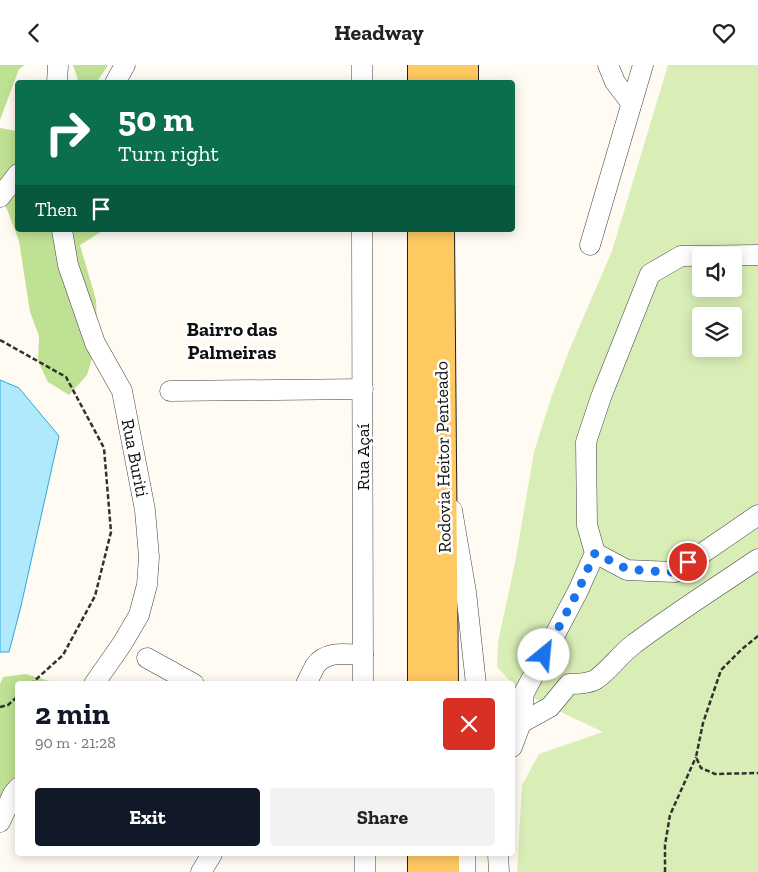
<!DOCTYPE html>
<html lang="en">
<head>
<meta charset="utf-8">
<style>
	:root { --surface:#fff; --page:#f2f2f2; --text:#222; --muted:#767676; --accent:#111827 }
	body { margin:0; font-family:"Zilla Slab",serif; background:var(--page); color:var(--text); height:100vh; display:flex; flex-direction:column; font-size:19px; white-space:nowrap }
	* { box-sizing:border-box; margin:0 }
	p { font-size:16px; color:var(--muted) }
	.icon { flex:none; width:28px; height:28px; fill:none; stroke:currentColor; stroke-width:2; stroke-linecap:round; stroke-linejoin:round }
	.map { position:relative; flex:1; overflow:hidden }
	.drawer { position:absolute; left:15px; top:616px; width:500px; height:175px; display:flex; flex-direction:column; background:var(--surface); border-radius:5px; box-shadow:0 2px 12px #0003 }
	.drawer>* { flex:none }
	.hud { position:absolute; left:15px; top:15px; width:500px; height:152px; border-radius:5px; box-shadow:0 2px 12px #0003; background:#0b6e4f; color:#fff; overflow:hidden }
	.controls { position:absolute; left:692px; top:182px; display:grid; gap:10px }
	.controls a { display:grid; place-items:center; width:50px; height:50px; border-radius:5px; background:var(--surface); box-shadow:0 2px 12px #0003; font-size:25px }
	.pin { position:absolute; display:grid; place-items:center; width:42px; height:42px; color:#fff; margin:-21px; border:2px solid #fff; border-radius:50%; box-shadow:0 1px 5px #0007 }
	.me { position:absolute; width:55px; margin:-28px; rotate:28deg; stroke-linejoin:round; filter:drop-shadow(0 0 4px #0008) }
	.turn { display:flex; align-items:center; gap:18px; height:105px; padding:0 20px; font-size:22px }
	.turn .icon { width:65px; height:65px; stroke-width:2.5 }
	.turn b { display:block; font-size:35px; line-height:42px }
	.then { display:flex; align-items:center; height:48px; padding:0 20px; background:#0003; gap:10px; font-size:19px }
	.round { display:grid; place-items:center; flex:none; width:52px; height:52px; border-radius:5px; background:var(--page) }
	.overview { display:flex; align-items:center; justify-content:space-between; height:85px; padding:0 20px }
	h1 { font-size:30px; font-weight:800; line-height:38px; color:var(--accent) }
	.action { display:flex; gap:10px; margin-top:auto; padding:10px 20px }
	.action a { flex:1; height:58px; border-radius:5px; background:var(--accent); color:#fff; font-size:20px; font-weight:800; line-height:58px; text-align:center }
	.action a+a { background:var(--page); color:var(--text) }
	header { display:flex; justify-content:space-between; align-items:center; height:65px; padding:0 20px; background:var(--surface); font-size:22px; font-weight:800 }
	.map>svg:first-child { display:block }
	.green { fill:#d9eeb6; fill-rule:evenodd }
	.forest { fill:#bfe194 }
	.water { fill:#b0e8fc; stroke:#30a8db }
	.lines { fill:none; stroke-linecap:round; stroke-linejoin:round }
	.minor-casing { stroke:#424242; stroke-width:21 }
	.major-casing { stroke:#202020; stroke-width:28 }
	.path { stroke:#313131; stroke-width:2.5; stroke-dasharray:5 2.5; stroke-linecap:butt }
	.minor { stroke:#fff; stroke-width:20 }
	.major { stroke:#ffc962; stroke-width:26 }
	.route { stroke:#1a73e8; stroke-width:9; stroke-dasharray:0 16.2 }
	.labels { text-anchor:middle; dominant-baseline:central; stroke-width:5; stroke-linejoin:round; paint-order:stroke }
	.street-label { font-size:18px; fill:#0f0f0f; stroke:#fff }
	.quarter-label { font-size:20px; font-weight:bold; fill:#0f0f0f; stroke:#fff }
</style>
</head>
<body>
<header><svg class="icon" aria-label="back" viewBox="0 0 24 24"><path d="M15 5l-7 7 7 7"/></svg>Headway<svg class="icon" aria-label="heart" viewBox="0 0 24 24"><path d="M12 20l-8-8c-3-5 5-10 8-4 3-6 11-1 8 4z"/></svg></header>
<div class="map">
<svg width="758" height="807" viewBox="0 0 758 807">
	<rect width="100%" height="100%" fill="#fffbf2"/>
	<!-- green -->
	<path class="green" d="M668 0H758V807H517L522 720 539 689 603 667 550 642 524 628 509 615 497 602 498 577 515 498 534 387 552 330 571 281 612 186ZM701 191H734V224H701ZM701 251H734V284H701Z"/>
	<!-- forest -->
	<g class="forest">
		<polygon points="0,0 25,0 19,4 0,55"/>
		<polygon points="73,0 108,0 97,17 79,18"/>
		<polygon points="0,63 17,66 18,165 104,165 80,180 96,235 97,263 94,287 87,310 69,330 48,317 38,296 39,271 30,247 19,176 7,144 0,135"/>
		<polygon points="26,609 49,616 51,619 18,619 17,726 0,740 0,619 3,612"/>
	</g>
	<!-- water -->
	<polygon class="water" points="0,315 19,323 59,371 21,541 9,587 0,587"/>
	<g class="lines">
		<!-- minor casing -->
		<g class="minor-casing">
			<g id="minor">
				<polyline points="608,0 615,17 631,38"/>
				<polyline points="57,18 58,0"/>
				<polyline points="115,18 125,0"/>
				<polyline points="362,18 362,0"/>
				<polyline points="0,132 18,109"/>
				<polyline points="62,165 68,200 95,278 122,326 145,445 149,492 147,520 139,550 122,579 94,619"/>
				<polyline points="362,165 363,619"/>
				<polyline points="590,180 643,0"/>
				<polyline points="170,326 363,324"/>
				<polyline points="452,445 466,527 476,619"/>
				<polyline points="595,488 627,505 649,506 675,507 758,450"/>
				<polyline points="147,593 194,619"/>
				<path d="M306 619C309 613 312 607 315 601 326 585 346 589 363 590"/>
				<path d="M512 660 521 658 550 642 569 619C577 619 587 619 595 615 610 605 620 589 634 579 674 549 717 522 758 494"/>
				<polyline points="512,682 521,658 524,628 578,526 595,488 587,460 586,377 601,332 650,209 681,191 758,190"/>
				<polyline points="0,757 13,729 18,723"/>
				<polyline points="365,789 365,807"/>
				<polyline points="498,789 499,807"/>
				<polyline points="201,807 212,789"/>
				<polyline points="465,807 465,789"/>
			</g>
		</g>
		<!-- major casing -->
		<g class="major-casing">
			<g id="major">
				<polyline points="421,0 421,18"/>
				<polyline points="440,18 440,0"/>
				<polyline points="465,18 465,0"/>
				<polyline points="441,165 445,619"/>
				<polyline points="421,619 421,165"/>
				<polyline points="446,789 446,807"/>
				<polyline points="421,807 421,789"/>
			</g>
		</g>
		<!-- path -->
		<g class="path">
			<polyline points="0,275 66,312 104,383 111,467 95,531 63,590 31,619"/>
			<polyline points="758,571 742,584 721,605 703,658 696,692 701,703 715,709 758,708"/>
			<polyline points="0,642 8,640 18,631"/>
			<polyline points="665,807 665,780 670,750 696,692"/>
		</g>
		<!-- minor -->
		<use href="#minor" class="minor"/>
		<!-- major -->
		<use href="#major" class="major"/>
	</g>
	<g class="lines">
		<!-- route -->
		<polyline class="route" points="544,590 578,526 595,488 627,504 649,506 674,507 688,497"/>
	</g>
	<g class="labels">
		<!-- street labels -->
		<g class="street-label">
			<text transform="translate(363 392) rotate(-90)">Rua Açaí</text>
			<text transform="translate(443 392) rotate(-91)">Rodovia Heitor Penteado</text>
			<text transform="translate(135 393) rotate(79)">Rua Buriti</text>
		</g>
		<!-- quarter labels -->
		<g class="quarter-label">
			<text x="232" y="264">Bairro das<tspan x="232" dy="23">Palmeiras</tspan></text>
		</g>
	</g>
</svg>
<div class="controls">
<a><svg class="icon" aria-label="sound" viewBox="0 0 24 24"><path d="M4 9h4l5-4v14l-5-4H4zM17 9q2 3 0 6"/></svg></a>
<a><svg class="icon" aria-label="layers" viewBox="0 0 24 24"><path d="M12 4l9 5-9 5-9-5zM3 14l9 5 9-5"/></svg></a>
</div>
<div class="pin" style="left:688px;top:497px;background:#d93025"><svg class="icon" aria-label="arrive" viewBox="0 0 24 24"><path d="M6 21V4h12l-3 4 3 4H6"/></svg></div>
<svg class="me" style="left:544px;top:590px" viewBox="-20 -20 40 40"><circle r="19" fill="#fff"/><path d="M0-13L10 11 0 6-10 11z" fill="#1a73e8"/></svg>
<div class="hud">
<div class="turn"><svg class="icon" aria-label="right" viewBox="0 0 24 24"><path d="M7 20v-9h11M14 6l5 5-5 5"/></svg><div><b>50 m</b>Turn right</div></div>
<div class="then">Then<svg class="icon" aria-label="arrive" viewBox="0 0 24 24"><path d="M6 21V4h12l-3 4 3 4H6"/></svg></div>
</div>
<section class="drawer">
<div class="overview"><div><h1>2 min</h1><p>90 m · 21:28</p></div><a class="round" style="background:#d93025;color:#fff"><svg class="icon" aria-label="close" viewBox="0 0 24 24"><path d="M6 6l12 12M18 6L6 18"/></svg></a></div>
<div class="action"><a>Exit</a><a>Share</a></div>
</section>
</div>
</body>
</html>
